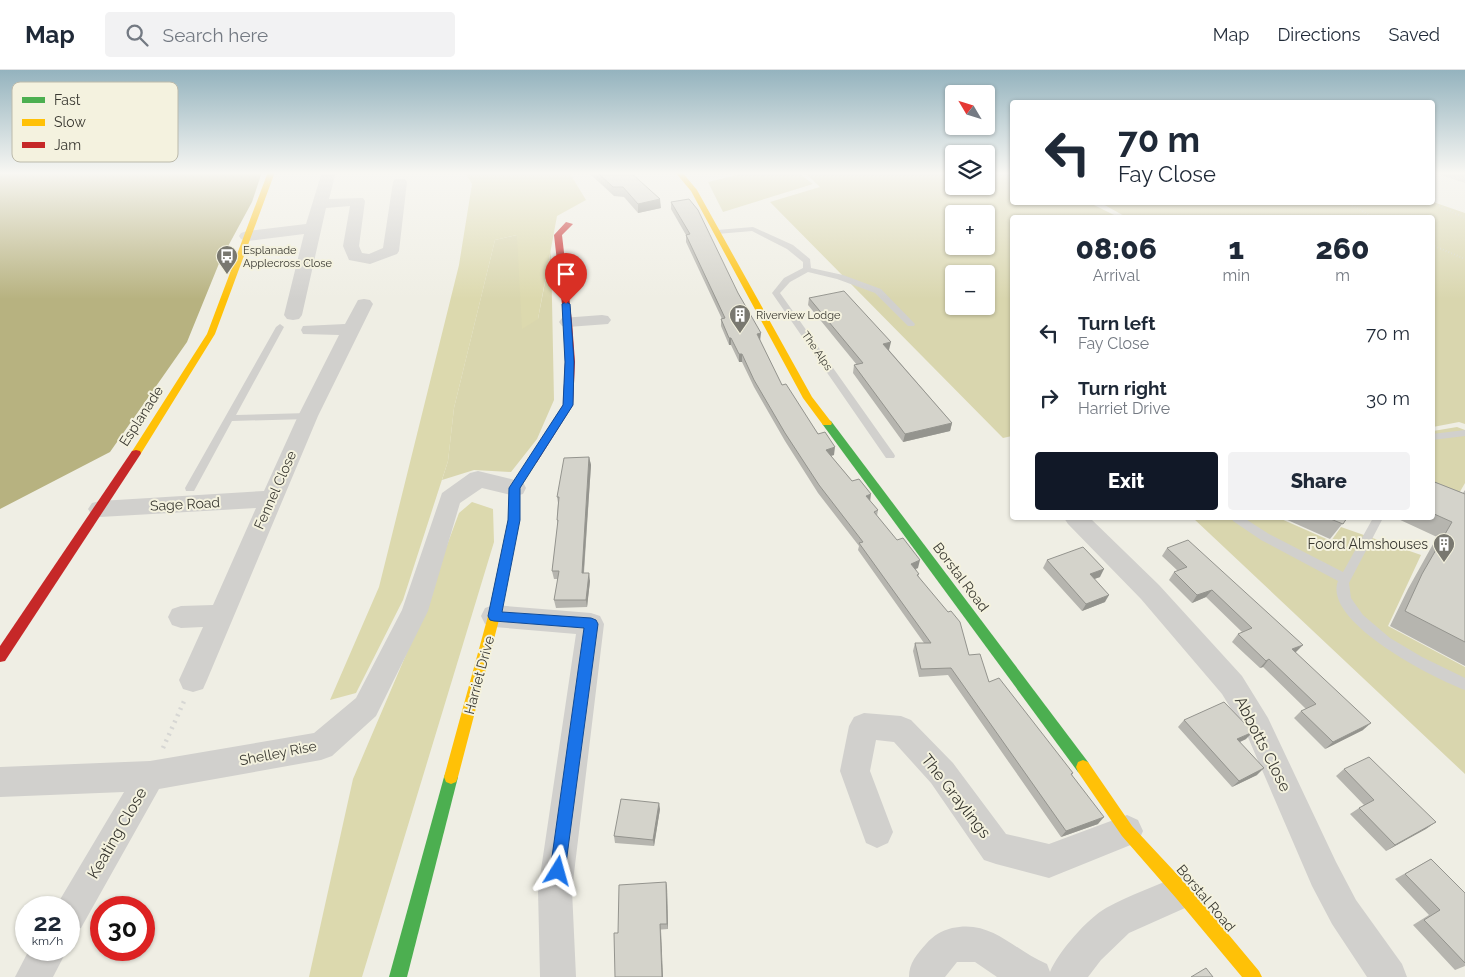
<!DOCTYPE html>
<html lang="en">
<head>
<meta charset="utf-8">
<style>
	:root { --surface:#fff; --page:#f2f2f3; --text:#1f2937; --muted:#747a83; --line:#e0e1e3; --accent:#111827 }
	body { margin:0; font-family:Raleway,sans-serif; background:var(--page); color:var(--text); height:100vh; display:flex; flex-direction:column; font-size:19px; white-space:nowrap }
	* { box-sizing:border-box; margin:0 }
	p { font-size:16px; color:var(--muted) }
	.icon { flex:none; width:28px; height:28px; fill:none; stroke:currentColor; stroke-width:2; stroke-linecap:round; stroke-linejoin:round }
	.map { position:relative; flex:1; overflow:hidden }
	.details { position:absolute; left:1010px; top:145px; width:425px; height:305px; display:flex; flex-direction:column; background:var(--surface); border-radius:5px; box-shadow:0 1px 4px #0004 }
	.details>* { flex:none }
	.hud { position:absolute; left:1010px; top:30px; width:425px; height:105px; border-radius:5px; box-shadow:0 1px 4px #0004; background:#fff; color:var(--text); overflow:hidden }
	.needle { width:32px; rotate:308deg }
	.tools { position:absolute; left:945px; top:15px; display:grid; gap:10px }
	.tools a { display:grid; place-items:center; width:50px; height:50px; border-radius:5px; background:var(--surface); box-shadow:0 1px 4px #0004; font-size:25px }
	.speed { position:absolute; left:15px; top:826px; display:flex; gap:10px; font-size:25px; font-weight:700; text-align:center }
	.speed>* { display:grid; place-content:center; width:65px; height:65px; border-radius:50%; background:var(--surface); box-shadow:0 1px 4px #0004; line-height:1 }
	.speed small { font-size:12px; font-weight:400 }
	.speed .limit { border:8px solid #d22; background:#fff; color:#111 }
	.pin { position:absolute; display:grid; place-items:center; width:42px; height:42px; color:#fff; margin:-51px -21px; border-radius:50% 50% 50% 0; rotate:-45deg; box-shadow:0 0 5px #0007 }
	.pin .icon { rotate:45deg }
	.me { position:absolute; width:55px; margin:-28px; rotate:8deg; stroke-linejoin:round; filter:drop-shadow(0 0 4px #0008) }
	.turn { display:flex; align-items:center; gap:18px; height:105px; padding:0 25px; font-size:22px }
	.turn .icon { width:65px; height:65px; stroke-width:2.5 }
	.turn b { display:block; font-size:35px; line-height:42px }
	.eta { display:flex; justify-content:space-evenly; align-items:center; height:85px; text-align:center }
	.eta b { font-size:30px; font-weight:800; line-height:35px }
	.primary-button { display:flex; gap:10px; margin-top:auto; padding:10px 25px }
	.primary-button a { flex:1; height:58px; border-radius:5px; background:var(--accent); color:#fff; font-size:20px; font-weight:800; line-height:58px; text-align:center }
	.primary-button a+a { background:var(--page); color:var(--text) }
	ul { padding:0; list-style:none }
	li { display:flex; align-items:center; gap:15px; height:65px; padding:0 25px }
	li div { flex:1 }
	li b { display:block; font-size:19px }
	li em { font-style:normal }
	header { display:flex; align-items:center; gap:30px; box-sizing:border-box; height:70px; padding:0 25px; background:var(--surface); border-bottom:1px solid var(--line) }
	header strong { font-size:24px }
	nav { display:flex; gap:28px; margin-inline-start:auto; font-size:18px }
	.search { width:350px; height:45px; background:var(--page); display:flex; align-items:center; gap:12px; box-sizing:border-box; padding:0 18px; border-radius:5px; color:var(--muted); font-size:19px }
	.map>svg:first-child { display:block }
	.green { fill:#d9d6ae; fill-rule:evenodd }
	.forest { fill:#dcd9ae }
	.water { fill:#b7b280 }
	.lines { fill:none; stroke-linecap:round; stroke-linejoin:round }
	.path-far1 { stroke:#d7d7d4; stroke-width:2; stroke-dasharray:0.5 2.5; stroke-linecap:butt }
	.path { stroke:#d7d7d4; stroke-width:4.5; stroke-dasharray:2 5; stroke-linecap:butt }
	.lane { fill:#d1d0cd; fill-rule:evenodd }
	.street { fill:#d1d0cd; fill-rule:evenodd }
	.fast { fill:#4caf50; fill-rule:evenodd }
	.slow { fill:#ffc107; fill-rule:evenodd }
	.jam { fill:#c62828; fill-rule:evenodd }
	.wall { fill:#b6b5af }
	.shaded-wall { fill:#94948e }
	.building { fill:#d4d3cb; stroke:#94948e }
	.route { fill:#1a73e8; stroke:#114b97 }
	.labels { text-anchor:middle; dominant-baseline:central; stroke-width:4; stroke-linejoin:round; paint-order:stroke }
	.far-poi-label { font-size:11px; fill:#393831; stroke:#f4f2df; text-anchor:start }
	.far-street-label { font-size:11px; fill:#393831; stroke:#f4f2df }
	.street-label { font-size:14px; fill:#393831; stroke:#f4f2df }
	.poi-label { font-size:14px; fill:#393831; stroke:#f4f2df; text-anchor:end }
	.near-street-label { font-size:16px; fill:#393831; stroke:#f4f2df }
	.key { fill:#f4f2df; stroke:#bcbaab; stroke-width:1 }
	.key-label { font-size:14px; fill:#393831 }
</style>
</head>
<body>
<header>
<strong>Map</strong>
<div class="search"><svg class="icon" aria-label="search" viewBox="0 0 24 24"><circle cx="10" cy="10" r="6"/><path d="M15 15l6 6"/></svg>Search here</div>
<nav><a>Map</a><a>Directions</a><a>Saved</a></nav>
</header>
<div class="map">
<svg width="1465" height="907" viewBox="0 0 1465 907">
	<rect width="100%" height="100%" fill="#efeee4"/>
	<!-- green -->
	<g class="green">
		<polygon points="749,102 797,102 813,114 723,142 708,112"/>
		<path d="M804 102H954V116H986V102H1012V132L1090 133 1118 147 1012 148V366L1003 368 770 132 820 117ZM954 144H986V176H954ZM954 204H986V236H954Z"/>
		<polygon points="1433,132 1465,143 1465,354 1459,352 1433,357 1432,148 1128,148 1101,133"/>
		<polygon points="517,165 538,249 551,181 554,330 537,369 511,402 474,400 442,410 448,391 454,338 495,170"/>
		<polygon points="1457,357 1465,360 1465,413 1451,437 1433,429 1433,361"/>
		<polygon points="1193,448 1279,448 1331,471 1341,457 1421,485 1388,556 1465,597 1465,704"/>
	</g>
	<!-- forest -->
	<g class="forest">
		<polygon points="465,102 569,102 586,130 557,146 538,249 522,259 517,165 495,170 454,338 448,391 403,530 356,623 330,630 379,517 388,481 459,195 472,114"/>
		<polygon points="472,432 493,439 494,472 362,907 309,907 353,709 408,580 459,443"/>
	</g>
	<!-- water -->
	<polygon class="water" points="0,102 262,102 252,132 220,191 187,272 110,382 0,439"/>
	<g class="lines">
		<!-- path-far1 -->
		<g class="path-far1">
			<polyline points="1347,132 1374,148"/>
			<polyline points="1431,132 1465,148"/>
			<polyline points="1432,175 1465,189"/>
		</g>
		<!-- path -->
		<polyline class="path" points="163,678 185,629"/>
		<!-- lane -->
		<g class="lane">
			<polygon points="753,157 793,175 810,189 811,198 843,205 881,219 915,254 914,256 908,256 875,223 837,209 808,202 790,212 780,223 894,384 895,386 894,388 886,388 772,223 784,208 803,198 803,192 787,179 752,161 717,164 713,162 717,160"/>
			<polygon points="280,254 284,257 236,345 308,343 313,346 308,349 232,351 194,421 186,421 185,418 276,257"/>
			<polygon points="1465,360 1465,366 1432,370 1432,364"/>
			<path d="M1232 448H1244L1269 464 1343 502 1373 448H1383L1349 513 1351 528 1363 545 1390 568 1422 587 1465 608V620C1435 609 1322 552 1338 511L1261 470 1233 451Z"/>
		</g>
		<!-- street -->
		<g class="street">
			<polygon points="322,102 336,102 329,129 363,128 365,131 359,176 362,183 369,184 383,178 393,112 395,109 405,109 407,112 399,181 397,184 370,194 349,190 343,176 350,136 326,138 302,245 299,249 293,250 287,249 284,245 304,164 247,171 241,169 239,166 241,163 247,161 306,154"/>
			<polygon points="1438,102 1465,104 1465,113 1440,105"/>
			<polygon points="364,229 370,230 373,234 318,346 207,610 203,619 193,622 183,619 179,610 203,557 181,558 172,555 168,547 172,539 181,536 213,535 256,438 100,447 92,445 88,439 92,433 100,431 264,421 298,346 339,265 303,264 301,260 303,256 345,254 358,230"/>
			<polygon points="602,245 608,246 611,250 608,254 568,257 562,256 559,252 562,248"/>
			<polygon points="478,401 523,412 526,418 523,424 515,426 482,418 460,433 428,541 376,646 332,686 321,690 159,719 81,858 69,863 69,838 55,838 124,722 0,727 0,697 150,691 314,663 356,628 402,540 442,423 470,403"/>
			<polygon points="1064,448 1090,448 1159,515 1242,606 1268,648 1336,792 1356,830 1402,894 1407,907 1367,907 1332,854 1312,816 1247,665 1222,624 1141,529 1068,454"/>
			<polygon points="494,535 591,543 600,546 604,554 572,820 576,907 540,907 538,820 576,564 494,557 485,554 481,546 485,538"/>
			<polygon points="864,643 901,646 911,650 953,693 1006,764 1049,774 1127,745 1138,750 1143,761 1138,772 1049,808 996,794 984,790 931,713 894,672 876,670 870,701 893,762 888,773 877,778 866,773 840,701 849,656 854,647"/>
			<path d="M1182 805 1194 810 1199 822 1194 834 1129 863 1101 890 1088 907H997L975 892H957L945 907H909C909 893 917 884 926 874 934 865 941 861 952 858 992 849 1013 880 1047 894L1050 902C1058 882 1088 848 1106 838 1130 825 1157 815 1182 805Z"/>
			<polygon points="29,880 67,880 53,907 15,907"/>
		</g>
		<!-- fast -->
		<g class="fast">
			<polygon points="827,350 831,351 1088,692 1090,697 1088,702 1083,704 1078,702 823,355 822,353"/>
			<polygon points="451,700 456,702 458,707 407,907 389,907 444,707 446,702"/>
		</g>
		<!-- slow -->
		<g class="slow">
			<polygon points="268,102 275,102 215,264 140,385 132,385 131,383 207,264"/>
			<polygon points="675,102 682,102 697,120 812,327 832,353 831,355 823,355 803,328 691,121"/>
			<polygon points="533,386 538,390 520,418 520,450 500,546 458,707 456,712 451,714 446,712 444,707 488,546 508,450 510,418 529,388"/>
			<polygon points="1083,690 1088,692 1132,756 1188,816 1259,901 1262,907 1242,907 1176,828 1122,766 1078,702 1076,697 1078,692"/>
		</g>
		<!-- jam -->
		<g class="jam">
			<polygon points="566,152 573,154 562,165 572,252 575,292 573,335 537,392 533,394 528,390 563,335 565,292 564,252 554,165"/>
			<polygon points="136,380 140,381 141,383 140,385 5,591 0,592 0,576 132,381"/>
		</g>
	</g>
	<!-- wall -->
	<g class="wall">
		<polygon points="588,102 630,102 661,138 638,143 624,127 614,126"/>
		<polygon points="671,132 760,271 782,315 834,385 831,386 852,411 878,440 877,446 918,498 916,499 919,507 969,585 989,612 1073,703 1072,705 1098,754 1061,767 948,605 919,607 913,581 915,573 924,573 858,480 859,476 818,423 785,371 754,317 742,292 739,292 731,275 729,275 721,256 721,249 722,249 686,172 686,165 671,139"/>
		<polygon points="809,228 889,280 952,353 950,361 903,372 853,303 854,295 857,295 808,235"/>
		<polygon points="589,387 591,395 584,503 590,511 587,537 556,538 554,530 558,509 554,509 552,501 558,455 557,450 558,433 557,427"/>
		<polygon points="1432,411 1463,423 1465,420 1465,596 1390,556 1408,519 1437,467 1396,448 1432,448"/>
		<polygon points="1283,448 1347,448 1330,469"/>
		<polygon points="1167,478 1295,582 1363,660 1325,679 1294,648 1301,641 1306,639 1263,597 1260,598 1232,572 1238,564 1242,562 1206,527 1192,533 1169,510 1174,502 1178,501 1162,486"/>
		<polygon points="1047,490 1100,507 1094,509 1105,532 1082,541 1043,498"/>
		<polygon points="1184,650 1246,669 1240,672 1257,705 1232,717 1178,657"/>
		<polygon points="1344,699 1436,752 1386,781 1350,744 1359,738 1364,735 1336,706"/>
		<polygon points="660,739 654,776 615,773 614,766"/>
		<polygon points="1431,789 1465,823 1465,896 1455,900 1413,855 1429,845 1395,809"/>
		<polygon points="666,812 667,817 668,859 618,863"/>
	</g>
	<!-- shaded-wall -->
	<g class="shaded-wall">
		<polygon points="660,129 661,138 638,143 638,134"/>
		<polygon points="761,263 760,271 757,264"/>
		<rect x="729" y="268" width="2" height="7"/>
		<polygon points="891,272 889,280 882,281 883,274"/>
		<rect x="739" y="284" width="3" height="8"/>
		<polygon points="952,353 950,361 903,372 905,364"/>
		<polygon points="835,377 834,385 825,387 826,380"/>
		<polygon points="589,387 591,395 583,511 582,503"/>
		<polygon points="871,424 870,432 866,426"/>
		<polygon points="920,490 918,498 909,501 911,494"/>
		<polygon points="1104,499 1100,507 1086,512 1090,504"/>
		<polygon points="589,503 590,511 587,537 586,530"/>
		<polygon points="1212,520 1206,527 1192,533 1197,525"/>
		<polygon points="1109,525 1105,532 1082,541 1086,534"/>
		<polygon points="1303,575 1296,582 1285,587 1292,579"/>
		<polygon points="1269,589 1263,597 1260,598 1266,591"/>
		<polygon points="1371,653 1363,660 1325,679 1333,672"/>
		<polygon points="1253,662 1246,669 1231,676 1237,669"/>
		<polygon points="1264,698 1257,705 1232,717 1239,711"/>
		<polygon points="659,733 660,739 654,776 653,770"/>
		<polygon points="1104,747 1098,754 1061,767 1066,761"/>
		<polygon points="1436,752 1426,759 1386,781 1395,775"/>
		<polygon points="666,812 667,817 668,859 667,854"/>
		<polygon points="660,854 661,860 663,907 662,907"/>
	</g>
	<!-- building -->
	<g class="building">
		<polygon points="597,102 630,102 660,129 638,134 623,117 613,117"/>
		<polygon points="689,129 698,140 738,223 761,263 757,264 782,315 786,314 818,364 825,362 835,377 826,380 852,411 859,409 871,424 866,426 878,440 874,442 897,470 903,468 920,490 911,494 919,504 917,505 948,542 951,541 960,552 969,585 980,584 989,612 999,608 1073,703 1071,704 1104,747 1066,761 951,598 921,599 915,573 931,573 859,473 863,472 819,415 785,363 754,310 742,284 739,284 731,268 729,268 721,249 725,248 686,165 690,164 671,132"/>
		<polygon points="844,221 891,272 883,274 952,353 905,364 854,295 863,293 809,228"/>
		<polygon points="589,387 582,503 589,503 586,530 554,530 559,501 552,501 558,450 557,450 559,427 557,427 564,388"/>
		<polygon points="1432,411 1465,424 1465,572 1405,541 1422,504 1452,452 1432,443"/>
		<polygon points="1328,448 1347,448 1343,454"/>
		<polygon points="1188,470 1303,575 1292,579 1371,653 1333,672 1301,641 1316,634 1269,589 1266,591 1238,564 1252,558 1212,520 1197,525 1174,502 1187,497 1167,478"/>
		<polygon points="1083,477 1104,499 1090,504 1109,525 1086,534 1047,490"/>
		<polygon points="1224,632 1253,662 1237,669 1264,698 1239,711 1184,650"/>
		<polygon points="1369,687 1436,752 1395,775 1359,738 1374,730 1344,699"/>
		<polygon points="621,729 659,733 653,770 614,766"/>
		<polygon points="1431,789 1465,823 1465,893 1424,850 1440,840 1405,804"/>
		<polygon points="666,812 667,854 660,854 662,907 615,907 614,863 618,863 619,815"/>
		<polygon points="1206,898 1213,907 1191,907"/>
	</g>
	<!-- sky -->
	<linearGradient id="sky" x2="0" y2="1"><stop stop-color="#94b3be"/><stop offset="0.45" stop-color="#f8f7f3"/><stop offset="1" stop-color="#f8f7f3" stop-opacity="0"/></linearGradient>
	<rect width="1465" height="229" fill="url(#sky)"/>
	<!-- route -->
	<polygon class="route" points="566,232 570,234 574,292 573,335 520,418 520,450 502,542 591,548 596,550 598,554 565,801 563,807 558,809 552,807 550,801 584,558 494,551 490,550 488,546 508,450 509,418 563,335 565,292 562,234"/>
	<!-- icons -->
	<defs>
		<g id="bus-pin" transform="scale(1.125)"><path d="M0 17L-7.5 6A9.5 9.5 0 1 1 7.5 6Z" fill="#797870" stroke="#f4f2df"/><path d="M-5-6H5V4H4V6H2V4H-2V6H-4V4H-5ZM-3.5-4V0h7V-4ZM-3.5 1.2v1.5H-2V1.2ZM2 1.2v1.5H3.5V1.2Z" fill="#fff"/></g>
		<g id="building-pin" transform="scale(1.125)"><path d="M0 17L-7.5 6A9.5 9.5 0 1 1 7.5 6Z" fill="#797870" stroke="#f4f2df"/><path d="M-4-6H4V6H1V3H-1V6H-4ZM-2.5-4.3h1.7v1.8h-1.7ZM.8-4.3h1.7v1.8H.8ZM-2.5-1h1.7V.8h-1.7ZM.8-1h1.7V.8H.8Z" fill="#fff"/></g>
	</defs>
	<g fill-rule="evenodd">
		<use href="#bus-pin" x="227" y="186"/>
		<use href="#building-pin" x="740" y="245"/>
		<use href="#building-pin" x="1444" y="474"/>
	</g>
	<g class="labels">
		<!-- far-poi labels -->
		<g class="far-poi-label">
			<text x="243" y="180">Esplanade<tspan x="243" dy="13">Applecross Close</tspan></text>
			<text x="756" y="245">Riverview Lodge</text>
		</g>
		<!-- far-street labels -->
		<g class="far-street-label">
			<text transform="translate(817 281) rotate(55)">The Alps</text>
		</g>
		<!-- street labels -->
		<g class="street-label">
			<text transform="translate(141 346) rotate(-57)">Esplanade</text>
			<text transform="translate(275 420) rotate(-66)">Fennel Close</text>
			<text transform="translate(185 434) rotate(-3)">Sage Road</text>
			<text transform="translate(961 507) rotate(53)">Borstal Road</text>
			<text transform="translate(479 605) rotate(-75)">Harriet Drive</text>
			<text transform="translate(278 683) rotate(-11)">Shelley Rise</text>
			<text transform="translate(1206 828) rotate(50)">Borstal Road</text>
		</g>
		<!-- poi labels -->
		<g class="poi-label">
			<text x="1428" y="474">Foord Almshouses</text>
		</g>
		<!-- near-street labels -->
		<g class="near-street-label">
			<text transform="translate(1263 674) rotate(63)">Abbotts Close</text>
			<text transform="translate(956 726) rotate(52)">The Graylings</text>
			<text transform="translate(117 763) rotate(-60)">Keating Close</text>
		</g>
	</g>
	<!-- legend -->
	<rect x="12" y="12" width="166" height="80" rx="8" class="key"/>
	<rect x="22" y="27" width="23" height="6" fill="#4caf50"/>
	<rect x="22" y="49" width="23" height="7" fill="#ffc107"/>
	<rect x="22" y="72" width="23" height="6" fill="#c62828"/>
	<g class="key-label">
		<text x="54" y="35">Fast</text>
		<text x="54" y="57">Slow</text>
		<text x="54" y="80">Jam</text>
	</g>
</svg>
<div class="tools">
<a><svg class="needle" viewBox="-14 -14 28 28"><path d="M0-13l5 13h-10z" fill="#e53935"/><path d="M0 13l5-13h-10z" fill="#747a83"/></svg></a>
<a><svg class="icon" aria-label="layers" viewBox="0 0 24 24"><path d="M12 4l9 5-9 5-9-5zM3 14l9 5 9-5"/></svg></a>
<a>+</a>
<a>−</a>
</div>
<div class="speed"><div>22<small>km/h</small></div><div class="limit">30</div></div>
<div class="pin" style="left:566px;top:234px;background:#d93025"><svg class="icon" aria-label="arrive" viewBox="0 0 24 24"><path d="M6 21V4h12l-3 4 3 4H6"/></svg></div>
<svg class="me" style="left:558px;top:801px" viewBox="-20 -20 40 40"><path d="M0-17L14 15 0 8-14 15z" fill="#1a73e8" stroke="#fff" stroke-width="4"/></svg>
<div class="hud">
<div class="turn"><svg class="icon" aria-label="left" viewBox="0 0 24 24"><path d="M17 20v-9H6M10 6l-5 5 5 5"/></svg><div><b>70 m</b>Fay Close</div></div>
</div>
<section class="details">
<div class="eta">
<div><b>08:06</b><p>Arrival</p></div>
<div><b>1</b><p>min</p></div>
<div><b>260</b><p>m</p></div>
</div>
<ul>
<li><svg class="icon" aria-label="left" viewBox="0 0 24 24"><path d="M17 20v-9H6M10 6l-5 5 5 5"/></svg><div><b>Turn left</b><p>Fay Close</p></div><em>70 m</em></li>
<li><svg class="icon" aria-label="right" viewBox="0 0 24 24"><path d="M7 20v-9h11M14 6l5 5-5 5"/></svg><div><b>Turn right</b><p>Harriet Drive</p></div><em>30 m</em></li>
</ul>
<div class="primary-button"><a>Exit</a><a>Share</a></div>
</section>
</div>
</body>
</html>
